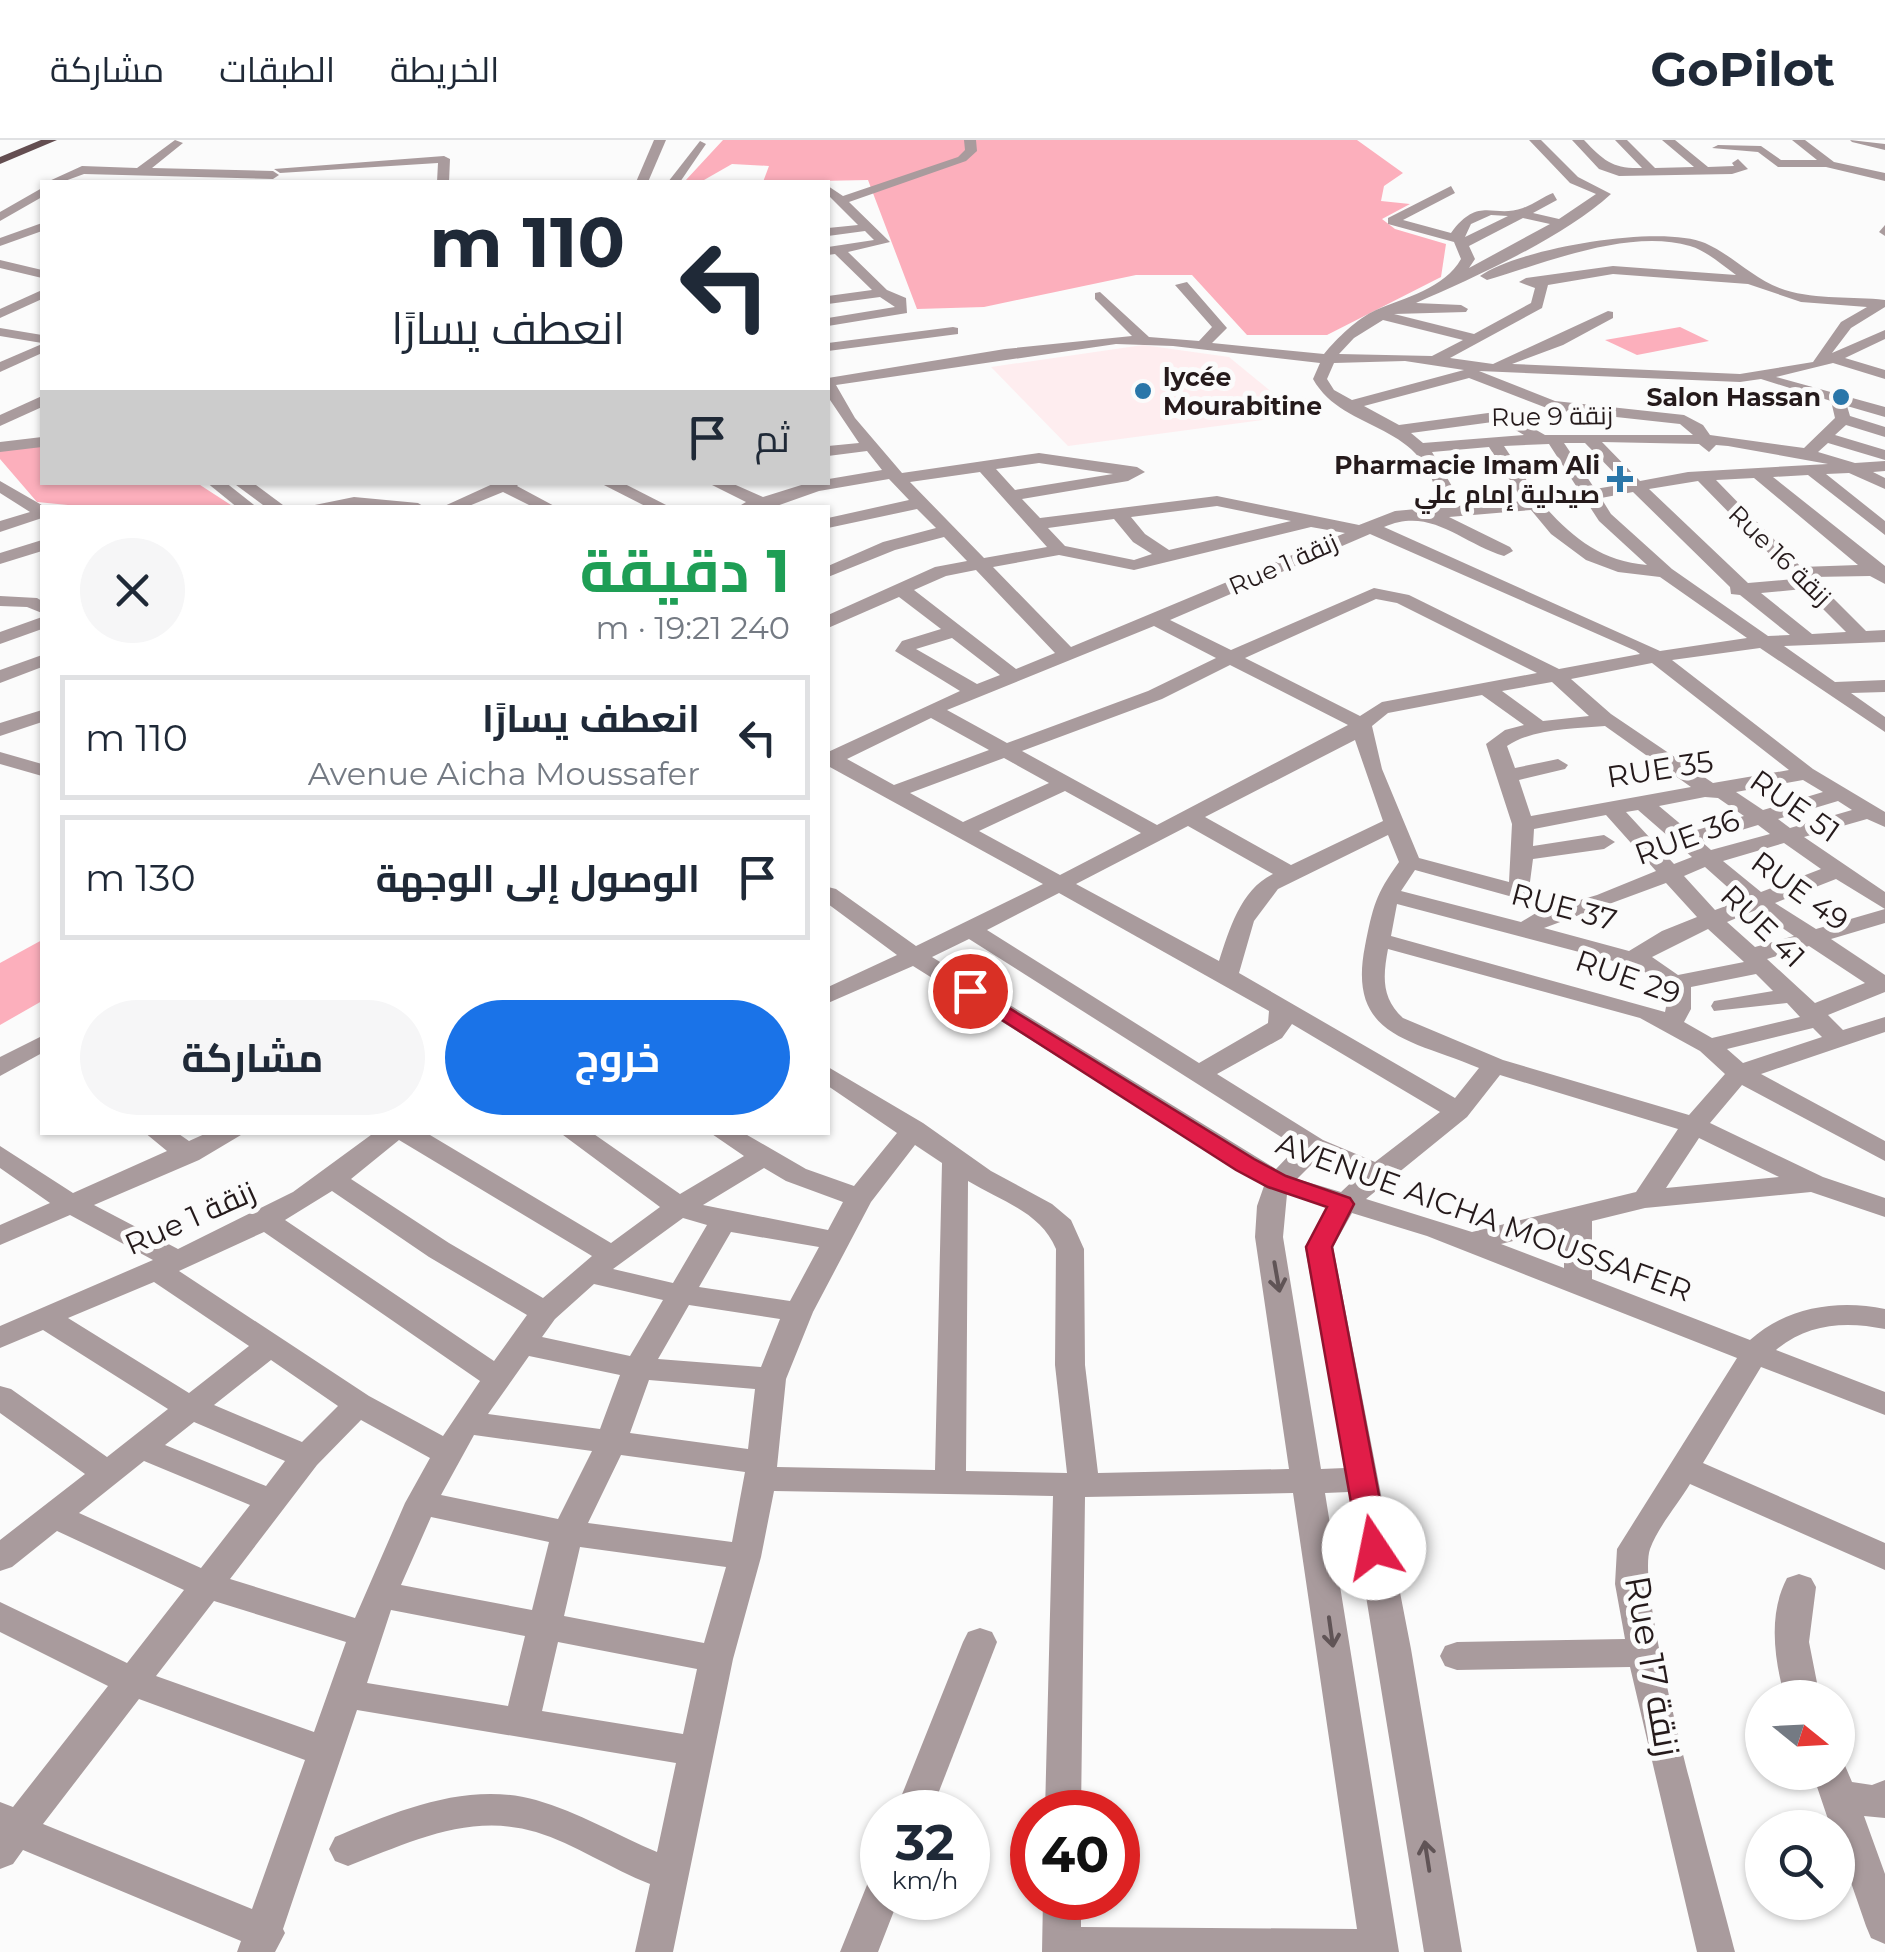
<!DOCTYPE html>
<html lang="ar">
<head>
<meta charset="utf-8">
<style>
	:root { --surface:#fff; --page:#f6f6f7; --text:#1f2937; --muted:#747a83; --line:#e0e1e3; --accent:#1a73e8 }
	body { margin:0; font-family:Montserrat,Cairo,sans-serif; background:var(--page); color:var(--text); direction:rtl; height:100vh; display:flex; flex-direction:column; font-size:38px; white-space:nowrap }
	* { box-sizing:border-box; margin:0 }
	p { font-size:32px; color:var(--muted) }
	.icon { flex:none; width:55px; height:55px; fill:none; stroke:currentColor; stroke-width:2; stroke-linecap:round; stroke-linejoin:round }
	.map { position:relative; flex:1; overflow:hidden; direction:ltr }
	.details { position:absolute; left:40px; top:365px; width:790px; height:630px; display:flex; flex-direction:column; background:var(--surface); border-radius:0px; box-shadow:0 2px 8px #0004; direction:rtl }
	.details>* { flex:none }
	.top-card { position:absolute; left:40px; top:40px; width:790px; height:305px; border-radius:0px; box-shadow:0 2px 8px #0004; direction:rtl; background:#fff; color:var(--text); overflow:hidden }
	.needle { width:65px; rotate:108deg }
	.controls { position:absolute; left:1745px; top:1540px; display:grid; gap:20px }
	.controls a { display:grid; place-items:center; width:110px; height:110px; border-radius:50%; background:var(--surface); box-shadow:0 2px 8px #0004; font-size:50px }
	.speed { position:absolute; left:860px; top:1650px; display:flex; gap:20px; font-size:50px; font-weight:700; text-align:center }
	.speed>* { display:grid; place-content:center; width:130px; height:130px; border-radius:50%; background:var(--surface); box-shadow:0 2px 8px #0004; line-height:1 }
	.speed small { font-size:25px; font-weight:400 }
	.speed .limit { border:15px solid #d22; background:#fff; color:#111 }
	.pin { position:absolute; display:grid; place-items:center; width:85px; height:85px; color:#fff; margin:-42px; border:5px solid #fff; border-radius:50%; box-shadow:0 2px 10px #0007 }
	.me { position:absolute; width:110px; margin:-55px; rotate:349deg; stroke-linejoin:round; filter:drop-shadow(0 0 8px #0008) }
	.turn { display:flex; align-items:center; gap:35px; height:210px; padding:0 40px; font-size:45px }
	.turn .icon { width:130px; height:130px; stroke-width:2.5 }
	.turn b { display:block; font-size:70px; line-height:85px }
	.then { display:flex; align-items:center; height:95px; padding:0 40px; background:#0003; gap:20px; font-size:38px }
	.round { display:grid; place-items:center; flex:none; width:105px; height:105px; border-radius:52px; background:var(--page) }
	.summary { display:flex; align-items:center; justify-content:space-between; height:170px; padding:0 40px }
	h1 { font-size:60px; font-weight:700; line-height:75px; color:#1e9e55 }
	.button { display:flex; gap:20px; margin-top:auto; padding:20px 40px }
	.button a { flex:1; height:115px; border-radius:60px; background:var(--accent); color:#fff; font-size:40px; font-weight:700; line-height:115px; text-align:center }
	.button a+a { background:var(--page); color:var(--text) }
	ul { padding:0; list-style:none }
	li { display:flex; align-items:center; gap:30px; height:125px; margin:0 20px 15px; padding:0 20px; border:5px solid var(--line); border-radius:0px }
	li div { flex:1 }
	li b { display:block; font-size:38px }
	li em { font-style:normal }
	header { display:flex; align-items:center; gap:60px; box-sizing:border-box; height:140px; padding:0 50px; background:var(--surface); border-bottom:2px solid var(--line) }
	header strong { font-size:48px }
	nav { display:flex; gap:55px; margin-inline-start:auto; font-size:35px }
	.map>svg:first-child { display:block }
	.built { fill:#feedef }
	.green { fill:#fcafbc }
	.lines { fill:none; stroke-linecap:round; stroke-linejoin:round }
	.minor { fill:#a99b9d; fill-rule:evenodd }
	.major { fill:#644e51; fill-rule:evenodd }
	.oneway { stroke:#605456 }
	.route { fill:#e11d48; stroke:#92132f; stroke-width:2.5 }
	.poi-dot { fill:#2a76a9; stroke:#fbfbfb; stroke-width:4 }
	.labels { text-anchor:middle; dominant-baseline:central; stroke-width:10; stroke-linejoin:round; paint-order:stroke }
	.far-poi-label { font-size:25px; font-weight:bold; fill:#251a1b; stroke:#fbfbfb; text-anchor:end }
	.far-street-label { font-size:25px; fill:#251a1b; stroke:#fbfbfb }
	.street-label { font-size:30px; fill:#251a1b; stroke:#fbfbfb }
	.near-street-label { font-size:35px; fill:#251a1b; stroke:#fbfbfb }
</style>
</head>
<body>
<header>
<strong>GoPilot</strong>
<nav><a>الخريطة</a><a>الطبقات</a><a>مشاركة</a></nav>
</header>
<div class="map">
<svg width="1885" height="1812" viewBox="0 0 1885 1812">
	<rect width="100%" height="100%" fill="#fbfbfb"/>
	<!-- built -->
	<polygon class="built" points="1143,205 1229,217 1300,275 1068,306 991,227"/>
	<!-- green -->
	<g class="green">
		<polygon points="723,0 1357,0 1403,33 1384,46 1381,61 1410,64 1382,79 1395,89 1446,104 1441,137 1327,195 1247,195 1192,135 1136,135 984,167 917,169 868,40 763,42 769,26 732,24 704,40 685,41"/>
		<polygon points="1680,187 1709,201 1637,215 1605,200"/>
		<polygon points="42,305 42,342 197,343 234,367 99,368 37,362 0,319 0,310"/>
		<polygon points="42,800 42,861 0,885 0,823"/>
	</g>
	<g class="lines">
		<!-- minor -->
		<g class="minor">
			<polygon points="175,0 183,3 152,28 273,31 279,35 273,39 84,34 62,42 47,42 82,26 137,28"/>
			<polygon points="654,0 666,0 648,42 636,42"/>
			<polygon points="964,0 976,0 977,11 966,21 849,62 890,102 848,112 887,150 906,158 907,173 828,186 828,178 895,167 880,157 828,164 828,156 872,150 835,114 828,115 828,107 874,100 865,91 828,96 828,88 858,85 828,55 828,46 843,56 958,17 965,10"/>
			<path d="M1529 0H1541L1578 37 1611 54C1563 98 1475 137 1416 163L1461 165 1468 169 1466 172 1394 174 1474 194 1531 163 1535 148 1519 142 1526 138 1613 126 1736 135C1722 125 1707 111 1690 106 1629 88 1545 123 1487 140L1480 136C1519 108 1661 84 1705 103 1734 116 1754 140 1785 150 1818 160 1852 156 1885 160V167L1851 188 1832 213 1885 190V199L1845 218 1885 230V239L1833 223 1776 237 1885 267V277L1847 266 1850 276 1885 287V297L1846 285 1835 295 1885 310V320L1828 303 1818 312 1855 323 1885 321V331L1873 332 1885 338V349L1849 333 1826 334 1885 381V395L1808 335 1773 337 1885 426V444L1870 436 1812 437 1866 491 1885 490V502L1784 506 1835 542 1885 540V552L1851 553 1885 577V592L1760 508 1672 520 1813 629 1885 672V687L1867 679 1804 697 1885 752V769L1836 739 1775 763 1816 789 1885 769V783L1831 799 1885 835V852L1828 875 1843 890 1885 877V892L1761 934 1885 1001V1021L1742 945 1710 983 1823 1037 1885 1058V1077L1811 1052 1645 1068 1592 1081V1139L1750 1200C1786 1167 1838 1159 1885 1169V1189C1846 1181 1808 1183 1776 1210L1885 1252V1275L1761 1227 1703 1323 1885 1403V1430L1690 1344C1678 1364 1658 1387 1650 1409 1634 1455 1719 1747 1735 1812H1697L1630 1527 1457 1530 1445 1526 1440 1516 1445 1506 1457 1502 1625 1499 1615 1444 1617 1409 1737 1218 1427 1096 1352 1073 1333 1107 1411 1509 1462 1812H1424L1349 1352 1325 1353 1399 1812H1042L1043 1758H1081V1787L1357 1789 1293 1353 1085 1357 1081 1672H1045L1053 1356 774 1351 761 1417 733 1519 673 1812H635L650 1744C611 1729 575 1704 536 1692 469 1672 409 1703 348 1726L335 1721 329 1709 335 1697C397 1671 467 1641 536 1660 578 1672 617 1695 657 1712L676 1623 357 1570 283 1789 285 1793 275 1812H237L241 1801 23 1710 13 1724 0 1729V1662L13 1667 108 1546 0 1492V1462L127 1523 184 1450 57 1391 12 1427 0 1431V1400L85 1334 0 1273V1246L11 1249 107 1317 168 1269 43 1190 0 1208V1186L153 1120 70 1075 0 1105V1085L50 1063 0 1028V1006L73 1053 167 1011 144 992H176L189 1001 209 992H246L199 1020 94 1065 178 1109 293 1052 375 992H425L611 1103 660 1067 559 992H591L680 1054 744 1016 709 992H742L806 1029 854 1046 897 993 828 946V927L923 983 991 1031 1052 1064 1071 1080 1084 1109 1085 1225 1098 1333 1289 1329 1255 1097 1257 1066 1264 1046 913 826 828 863V847L897 815 828 764V747L836 749 916 806 1043 744 828 626V612L960 551 895 511 902 501 941 489 899 457 828 488V475L935 427 967 421 944 397 895 410 828 437V426L883 402 936 388 917 369 828 388V378L909 360 889 339 819 351 771 368H736L746 362 706 342H729L763 357 811 342 882 330 867 311 828 316V306L859 303 828 257V238L1005 209 1132 196 1095 159V153L1100 152 1149 197 1199 201 1212 187 1175 145 1187 142 1227 188 1212 203 1324 214C1337 198 1358 178 1376 170 1404 158 1445 148 1461 119L1454 102 1388 84V78L1451 46 1455 53 1403 80 1451 93C1479 55 1493 79 1523 68 1534 64 1543 57 1553 53L1557 60 1533 73 1559 79 1596 54 1570 43ZM1491 75 1508 76 1465 97 1471 84ZM1523 78 1550 84 1469 128 1475 119 1469 106ZM1613 134 1748 144 1801 162 1867 167 1841 182 1813 222 1740 234 1512 224 1563 205 1613 178V172L1608 171 1493 224 1450 218 1542 168 1548 145ZM1383 180 1463 200 1432 216 1339 214 1354 198ZM1116 204 1173 206 1320 223 1313 239C1345 296 1428 278 1439 367L1395 371 1359 385 1217 356 1040 378 1022 359 1128 341 1145 332 1137 327 1039 313 902 333 855 278 836 245ZM1405 221 1464 230 1352 260 1334 250 1327 239 1334 223ZM1479 231 1740 242 1761 239 1831 261 1835 278 1804 308 1710 295 1703 285 1684 275 1555 261ZM1469 238 1552 270 1680 284 1693 295H1545L1503 271 1399 285 1364 266ZM1500 281 1524 295 1423 303 1411 293ZM1602 302 1699 304 1709 312 1716 305 1728 306 1828 324 1688 332 1640 341ZM1564 303H1585L1625 344 1595 349ZM1549 304 1580 352 1539 359 1504 306ZM1489 307 1523 361 1456 366 1453 348 1432 312ZM1039 323 1113 334 1015 350 996 329ZM980 332 1047 407 984 418 910 342ZM1754 338 1858 425 1801 427 1716 340ZM1698 341 1794 439 1748 443 1649 349ZM1633 352 1730 447 1731 454 1740 455 1790 495 1768 496 1672 429 1611 374 1601 358ZM1586 361 1599 381 1647 425C1603 421 1575 400 1546 368ZM1217 366 1291 381 1169 410 1145 394 1131 377ZM1531 370 1551 394 1586 420 1618 432 1660 437 1747 498 1660 511 1384 387C1431 366 1461 403 1504 416L1513 411 1510 407 1449 377ZM1114 379 1133 402 1152 414 1134 420 1065 406 1048 388ZM1311 387 1345 393 1071 507 993 427 1059 415 1134 430ZM1370 394 1636 511 1640 514 1559 529 1409 455 1374 448 1231 510 1170 480ZM976 430 1055 513 1016 529 914 450 946 436ZM1803 449 1846 492 1812 494 1761 453ZM1376 459 1397 463 1537 533 1382 562 1360 576 1245 518ZM1154 486 1216 518 1148 551 1007 603 947 570ZM952 498 1000 535 977 544 916 509ZM1652 523 1789 630 1713 643 1611 574 1571 539ZM1230 525 1348 585 1157 685 1022 611 1162 559ZM1552 542 1589 576 1543 581 1502 551ZM1482 555 1524 585 1505 590 1486 604 1512 684 1509 742 1419 718 1382 629 1372 586 1388 573ZM931 578 989 610 894 645 847 619ZM1605 586 1691 647 1531 676 1519 640 1565 629 1568 625 1558 619 1515 628 1507 606C1535 588 1572 589 1605 586ZM1355 600 1383 681 1291 725 1205 677ZM1004 618 1049 643 963 682 910 653ZM1803 640 1823 652 1763 670 1736 652ZM1065 651 1141 693 1060 735 979 691ZM1705 657 1718 658 1744 676 1690 692 1659 666ZM1838 661 1852 670 1790 688 1778 679ZM1638 670 1692 717 1674 724 1626 672ZM1606 675 1656 731 1597 755 1536 773 1521 782 1401 751 1415 730 1520 759 1528 757 1533 719 1604 709 1615 702 1604 695 1533 706 1534 689ZM1758 685 1770 694 1711 710 1702 702ZM1188 686 1273 734C1241 749 1229 790 1219 821L1076 744ZM1388 695 1399 722C1375 755 1373 767 1365 806 1347 897 1410 899 1479 928L1455 958 1239 833 1254 781 1278 749ZM1784 703 1821 729 1761 752 1723 721ZM1705 727 1742 760 1715 770 1684 736ZM1666 743 1697 777 1662 791 1629 811 1544 788ZM1059 753 1269 871 1268 883 1199 923 987 790ZM1397 764 1640 828 1669 852 1665 872 1391 796ZM1756 770 1794 796 1755 807 1727 782ZM1708 789 1744 822 1678 835 1652 817ZM969 799 1297 1007 1276 1029 932 817ZM1809 806 1865 843 1815 863 1767 819ZM1388 809 1640 878 1700 911 1725 934 1689 975 1503 920 1403 878C1381 858 1383 836 1388 809ZM1756 834 1773 851 1714 861 1711 866 1714 871 1787 863 1800 877 1712 898 1684 882 1691 869V847ZM1292 884 1440 972 1375 1022 1323 1000 1217 934 1282 898ZM1813 888 1822 897 1743 923 1727 909ZM1500 935 1678 989 1636 1052 1472 1092 1366 1059 1467 977ZM1699 998 1779 1037 1666 1048ZM399 1000 592 1116 543 1158 449 1103 351 1039ZM915 1005 942 1023 935 1330 777 1327 786 1239 813 1172 871 1062ZM1318 1018 1359 1035 1341 1052 1297 1039ZM764 1028 786 1041 843 1062 828 1090 703 1065ZM968 1041C1001 1061 1041 1072 1056 1109L1055 1225 1067 1333 966 1331ZM332 1051 429 1117 527 1175 494 1221 285 1080ZM1287 1054 1329 1066 1305 1107 1345 1328 1321 1329 1283 1097ZM683 1078 707 1085 673 1143 613 1129ZM1564 1088V1128L1501 1104ZM264 1092 480 1241 443 1296 369 1256 179 1131ZM731 1092 819 1107 790 1161 699 1147ZM154 1142 249 1206 189 1253 68 1178ZM594 1144 663 1160 630 1216 542 1197 555 1179ZM689 1165 780 1179 761 1227 658 1219ZM529 1216 620 1235 600 1289 488 1274ZM271 1220 338 1266 302 1302 214 1265ZM649 1240 755 1249 748 1309 630 1293ZM361 1280 430 1318 405 1363 355 1478 230 1439 317 1325ZM194 1282 285 1321 266 1346 165 1305ZM474 1295 592 1311 558 1379 441 1355ZM621 1315 745 1332 732 1402 588 1383ZM144 1321 250 1365 201 1428 79 1373ZM431 1377 549 1402 532 1470 401 1445ZM580 1407 726 1427 704 1503 564 1476ZM214 1461 346 1502 314 1592 156 1536ZM391 1470 525 1496 508 1566 367 1543ZM558 1502 697 1529 683 1594 542 1571ZM139 1559 305 1620 252 1769 43 1684Z"/>
			<path d="M1572 0H1584C1604 21 1613 29 1642 28L1615 0H1627L1655 28 1694 27 1662 0H1675L1708 27 1734 26 1732 23 1738 19 1748 29 1732 34 1619 36 1599 29Z"/>
			<polygon points="1792,0 1805,0 1834,22 1885,33 1885,41 1826,27 1778,27 1758,12 1712,8 1718,5 1761,6 1781,20 1817,20"/>
			<polygon points="1850,0 1885,4 1885,10 1852,2"/>
			<polygon points="700,1 706,4 680,42 668,42"/>
			<polygon points="444,16 450,19 449,42 437,42 438,23 280,33 274,29"/>
			<polygon points="42,48 42,57 0,81 0,72"/>
			<polygon points="42,83 42,91 0,106 0,98"/>
			<polygon points="1885,85 1885,96 1879,92"/>
			<polygon points="0,120 42,130 42,138 0,128"/>
			<polygon points="42,150 42,159 0,178 0,169"/>
			<polygon points="953,187 958,188 958,194 828,211 828,203"/>
			<polygon points="0,188 42,195 42,203 0,196"/>
			<polygon points="42,204 42,213 0,232 0,222"/>
			<polygon points="42,256 42,267 0,286 0,275"/>
			<polygon points="42,297 42,307 0,312 0,302"/>
			<polygon points="0,341 47,368 42,368 42,378 0,392 0,381 30,372 0,353"/>
			<polygon points="206,342 225,342 258,368 238,368"/>
			<polygon points="232,342 252,342 287,368 267,368"/>
			<polygon points="497,342 521,342 517,346 558,368 535,368 503,352 464,368 440,368"/>
			<polygon points="598,342 621,342 672,368 649,368"/>
			<polygon points="354,357 418,363 426,368 300,368"/>
			<polygon points="42,400 42,411 0,424 0,413"/>
			<polygon points="0,456 37,458 42,461 42,473 27,467 0,466"/>
			<polygon points="42,477 42,489 0,504 0,492"/>
			<polygon points="42,515 42,527 0,543 0,530"/>
			<polygon points="42,570 42,582 0,596 0,583"/>
			<polygon points="0,612 42,624 42,636 0,624"/>
			<polygon points="42,896 42,913 0,936 0,917"/>
			<path d="M1799 1434 1811 1438 1816 1447 1809 1502 1820 1558H1785C1774 1519 1768 1474 1787 1438Z"/>
			<polygon points="980,1488 992,1492 997,1502 931,1672 895,1672 963,1502 968,1492"/>
			<polygon points="1838,1619 1843,1621 1852,1642 1872,1645 1885,1640 1885,1678 1864,1676 1885,1734 1885,1804 1871,1798 1866,1786 1838,1705 1838,1688 1831,1688 1812,1632 1838,1632"/>
			<polygon points="882,1735 882,1758 899,1758 878,1812 840,1812 869,1740"/>
		</g>
		<!-- major -->
		<polygon class="major" points="41,0 57,0 0,24 0,17"/>
	</g>
	<!-- one-way arrows -->
	<defs><path id="oneway-shaft" d="M-6 0H5M1.5-3L5.5 0L1.5 3" fill="none" stroke-width="1.6" stroke-linecap="round" stroke-linejoin="round" transform="scale(2.5)"/></defs>
	<g class="oneway">
		<use href="#oneway-shaft" transform="translate(1277 1137) rotate(80)"/>
		<use href="#oneway-shaft" transform="translate(1331 1492) rotate(82)"/>
		<use href="#oneway-shaft" transform="translate(1427 1716) rotate(-99)"/>
	</g>
	<!-- route -->
	<polygon class="route" points="970,844 1254,1019 1286,1036 1350,1058 1354,1064 1332,1107 1389,1408 1384,1416 1364,1416 1359,1408 1306,1107 1327,1067 1268,1047 1236,1030 963,855 963,846"/>
	<!-- markers -->
	<g class="poi-dot">
		<circle cx="1143" cy="251" r="10"/>
		<circle cx="1841" cy="257" r="10"/>
		<path d="M1615 324h10v10h10v10h-10v10h-10v-10h-10v-10h10z"/>
	</g>
	<g class="labels">
		<!-- far-poi labels -->
		<g class="far-poi-label">
			<text x="1163" y="237" text-anchor="start">lycée<tspan x="1163" dy="29">Mourabitine</tspan></text>
			<text x="1821" y="257">Salon Hassan</text>
			<text x="1600" y="325">Pharmacie Imam Ali<tspan x="1600" dy="29">صيدلية إمام علي</tspan></text>
		</g>
		<!-- far-street labels -->
		<g class="far-street-label">
			<text transform="translate(1552 276) rotate(-1)">Rue 9 زنقة</text>
			<text transform="translate(1780 415) rotate(44)">Rue 16 زنقة</text>
			<text transform="translate(1283 424) rotate(-24)">Rue 1 زنقة</text>
		</g>
		<!-- street labels -->
		<g class="street-label">
			<text transform="translate(1660 629) rotate(-9)">RUE 35</text>
			<text transform="translate(1795 666) rotate(35)">RUE 51</text>
			<text transform="translate(1687 697) rotate(-20)">RUE 36</text>
			<text transform="translate(1800 751) rotate(36)">RUE 49</text>
			<text transform="translate(1564 767) rotate(15)">RUE 37</text>
			<text transform="translate(1763 786) rotate(44)">RUE 41</text>
			<text transform="translate(1628 837) rotate(19)">RUE 29</text>
			<text transform="translate(1484 1077) rotate(20)">AVENUE AICHA MOUSSAFER</text>
			<text transform="translate(190 1078) rotate(-24)">Rue 1 زنقة</text>
		</g>
		<!-- near-street labels -->
		<g class="near-street-label">
			<text transform="translate(1653 1526) rotate(80)">Rue 17 زنقة</text>
		</g>
	</g>
</svg>
<div class="controls">
<a><svg class="needle" viewBox="-14 -14 28 28"><path d="M0-13l5 13h-10z" fill="#e53935"/><path d="M0 13l5-13h-10z" fill="#747a83"/></svg></a>
<a><svg class="icon" aria-label="search" viewBox="0 0 24 24"><circle cx="10" cy="10" r="6"/><path d="M15 15l6 6"/></svg></a>
</div>
<div class="speed"><div>32<small>km/h</small></div><div class="limit">40</div></div>
<div class="pin" style="left:970px;top:851px;background:#d93025"><svg class="icon" aria-label="arrive" viewBox="0 0 24 24"><path d="M6 21V4h12l-3 4 3 4H6"/></svg></div>
<svg class="me" style="left:1374px;top:1408px" viewBox="-20 -20 40 40"><circle r="19" fill="#fff"/><path d="M0-13L10 11 0 6-10 11z" fill="#e11d48"/></svg>
<div class="top-card">
<div class="turn"><svg class="icon" aria-label="left" viewBox="0 0 24 24"><path d="M17 20v-9H6M10 6l-5 5 5 5"/></svg><div><b>110 m</b>انعطف يسارًا</div></div>
<div class="then">ثم<svg class="icon" aria-label="arrive" viewBox="0 0 24 24"><path d="M6 21V4h12l-3 4 3 4H6"/></svg></div>
</div>
<section class="details">
<div class="summary"><div><h1>1 دقيقة</h1><p>240 m · 19:21</p></div><a class="round"><svg class="icon" aria-label="close" viewBox="0 0 24 24"><path d="M6 6l12 12M18 6L6 18"/></svg></a></div>
<ul>
<li><svg class="icon" aria-label="left" viewBox="0 0 24 24"><path d="M17 20v-9H6M10 6l-5 5 5 5"/></svg><div><b>انعطف يسارًا</b><p>Avenue Aicha Moussafer</p></div><em>110 m</em></li>
<li><svg class="icon" aria-label="arrive" viewBox="0 0 24 24"><path d="M6 21V4h12l-3 4 3 4H6"/></svg><div><b>الوصول إلى الوجهة</b></div><em>130 m</em></li>
</ul>
<div class="button"><a>خروج</a><a>مشاركة</a></div>
</section>
</div>
</body>
</html>
